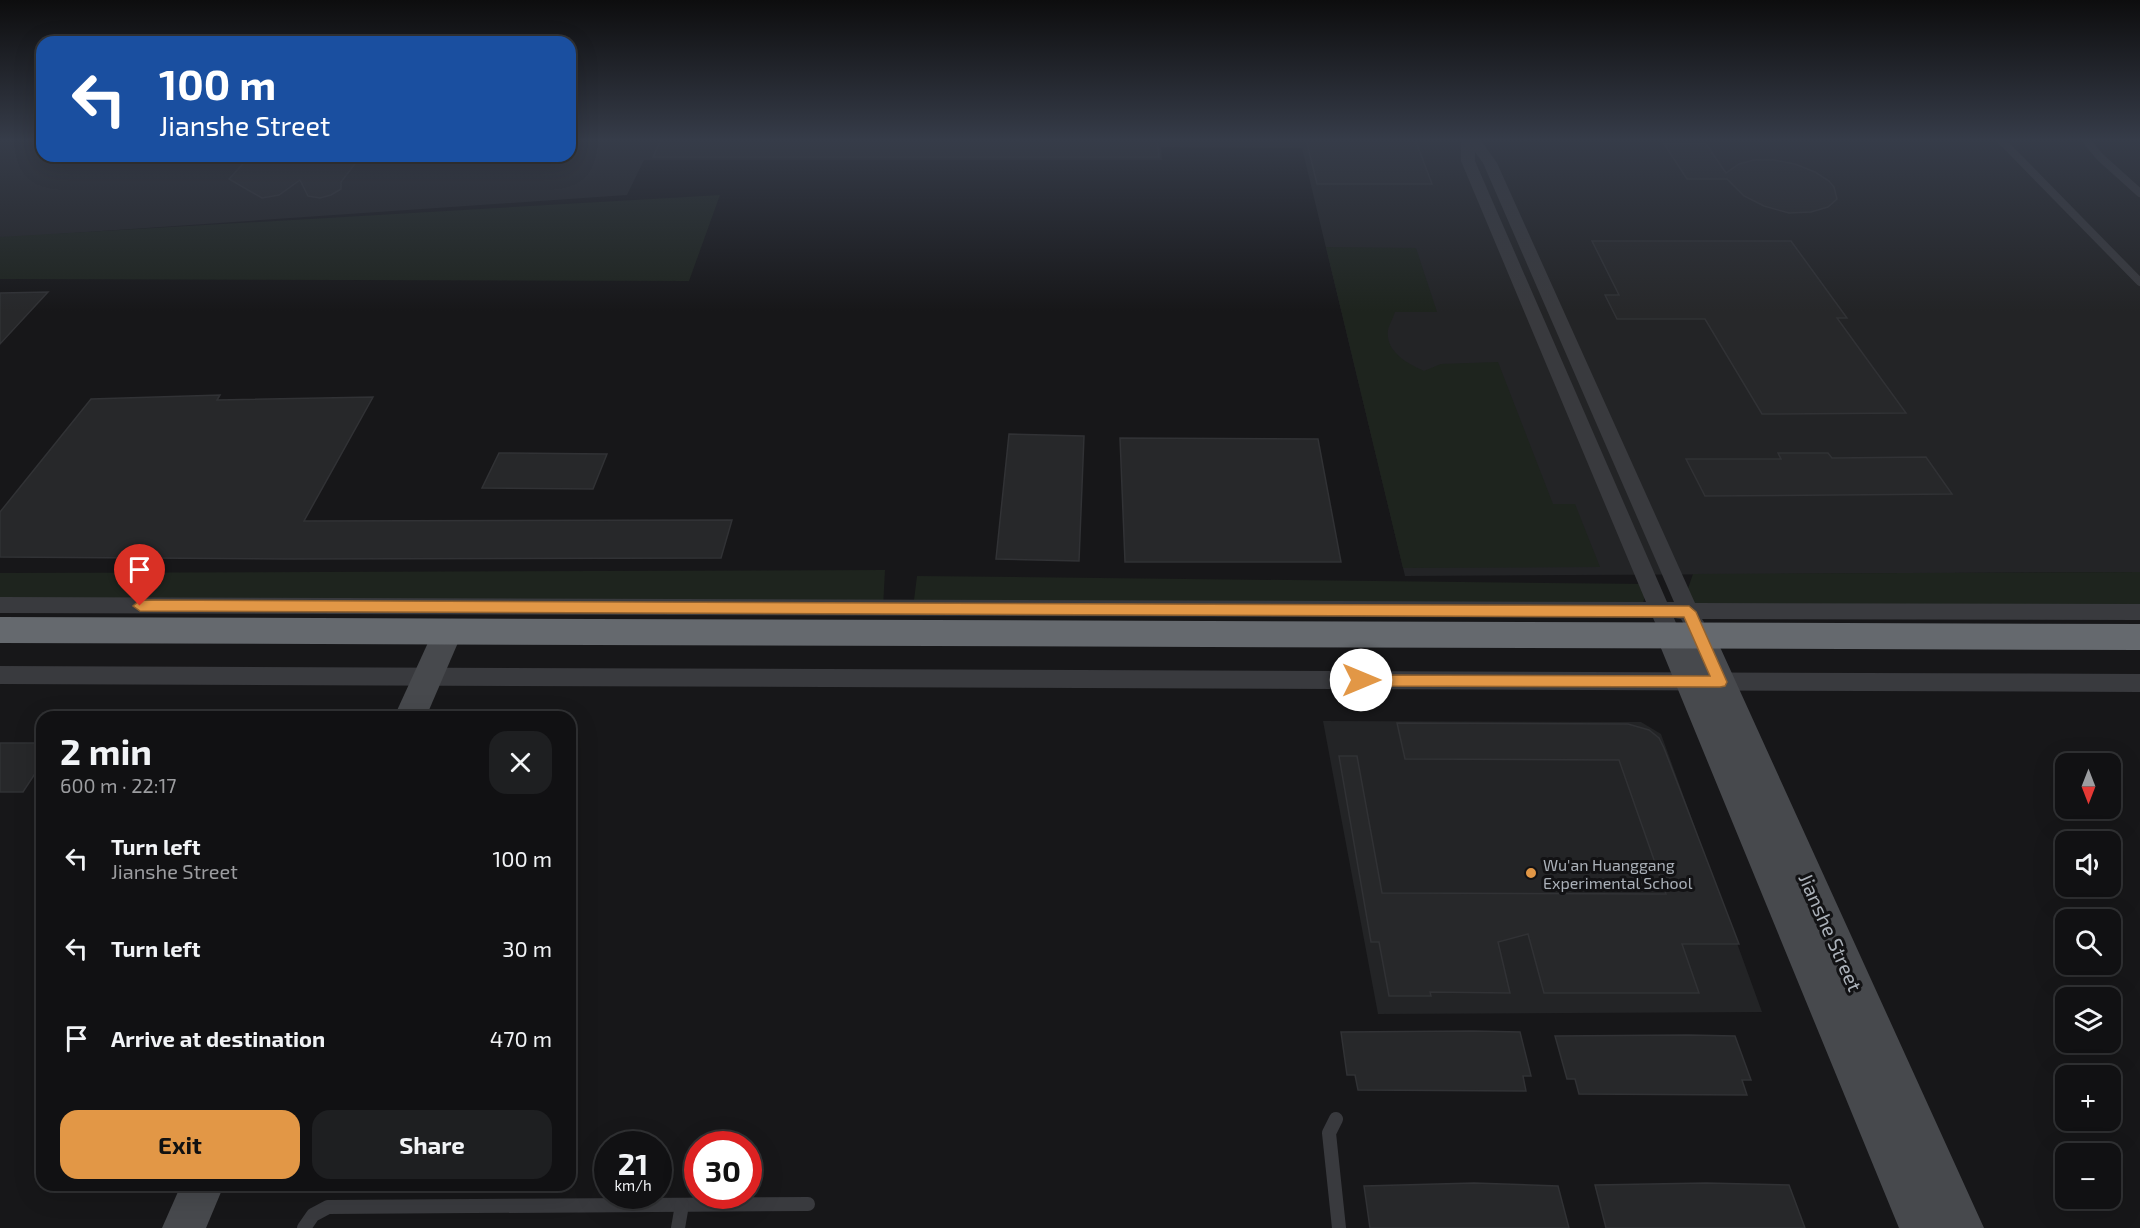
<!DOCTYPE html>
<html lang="en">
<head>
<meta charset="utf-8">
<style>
	:root { --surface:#111113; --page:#1e1f21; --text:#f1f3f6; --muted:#9c9da0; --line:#303133; --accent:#e29746 }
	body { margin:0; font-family:"Exo 2",sans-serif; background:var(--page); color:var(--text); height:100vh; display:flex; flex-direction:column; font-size:22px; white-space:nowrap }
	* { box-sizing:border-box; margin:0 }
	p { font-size:20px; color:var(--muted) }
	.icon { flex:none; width:33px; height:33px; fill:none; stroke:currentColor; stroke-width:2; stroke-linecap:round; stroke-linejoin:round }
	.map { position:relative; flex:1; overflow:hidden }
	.panel { position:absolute; left:36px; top:711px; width:540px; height:480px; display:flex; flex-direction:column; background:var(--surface); border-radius:18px; box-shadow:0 6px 24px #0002,0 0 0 2px var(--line) }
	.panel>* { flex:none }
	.hud { position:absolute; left:36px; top:36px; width:540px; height:126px; border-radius:18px; box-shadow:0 6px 24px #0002,0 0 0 2px var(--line); background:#1a4fa0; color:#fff; overflow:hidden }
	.needle { width:39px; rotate:180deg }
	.fabs { position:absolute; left:2055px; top:753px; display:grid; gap:12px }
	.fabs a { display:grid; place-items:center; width:66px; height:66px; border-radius:12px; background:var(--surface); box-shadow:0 6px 24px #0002,0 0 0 2px var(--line); font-size:30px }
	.speed { position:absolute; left:594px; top:1131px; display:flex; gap:12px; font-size:30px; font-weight:700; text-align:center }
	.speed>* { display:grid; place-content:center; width:78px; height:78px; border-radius:50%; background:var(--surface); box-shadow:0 6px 24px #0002,0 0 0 2px var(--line); line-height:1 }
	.speed small { font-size:15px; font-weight:400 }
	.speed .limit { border:9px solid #d22; background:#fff; color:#111 }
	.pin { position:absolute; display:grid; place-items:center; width:51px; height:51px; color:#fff; margin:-62px -26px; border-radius:50% 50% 50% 0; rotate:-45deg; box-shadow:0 0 6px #0007 }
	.pin .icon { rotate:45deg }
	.me { position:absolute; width:66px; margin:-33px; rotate:90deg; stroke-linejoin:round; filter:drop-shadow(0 0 4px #0008) }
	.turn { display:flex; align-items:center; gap:21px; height:126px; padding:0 24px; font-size:27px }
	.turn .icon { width:78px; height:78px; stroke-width:2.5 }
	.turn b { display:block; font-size:42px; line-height:51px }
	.round { display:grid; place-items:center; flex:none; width:63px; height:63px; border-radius:18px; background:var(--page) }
	.headline { display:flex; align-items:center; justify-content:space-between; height:102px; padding:0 24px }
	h1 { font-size:36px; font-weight:700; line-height:45px }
	.cta { display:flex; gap:12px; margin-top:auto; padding:12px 24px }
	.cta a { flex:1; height:69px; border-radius:18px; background:var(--accent); color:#111; font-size:24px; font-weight:700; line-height:69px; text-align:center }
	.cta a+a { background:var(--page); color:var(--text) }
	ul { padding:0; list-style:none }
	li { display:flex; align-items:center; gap:18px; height:90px; padding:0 24px }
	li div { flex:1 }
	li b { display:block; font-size:22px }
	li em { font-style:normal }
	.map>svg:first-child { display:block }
	.built { fill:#232426 }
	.green { fill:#1e241e }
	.building { fill:#27282a; stroke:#313235; stroke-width:1.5 }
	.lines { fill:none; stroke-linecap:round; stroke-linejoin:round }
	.lane-far1 { stroke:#393a3e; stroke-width:8 }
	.lane { stroke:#393a3e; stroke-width:14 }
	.street { fill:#393a3e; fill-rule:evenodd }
	.secondary { fill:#47494d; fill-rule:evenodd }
	.highway { fill:#65696e; fill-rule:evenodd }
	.route { fill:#e29746; stroke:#93622e; stroke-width:1.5 }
	.poi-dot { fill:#e29746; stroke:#121214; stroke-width:2 }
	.labels { text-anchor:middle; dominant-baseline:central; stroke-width:6; stroke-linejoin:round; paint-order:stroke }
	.poi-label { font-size:16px; fill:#aab0b8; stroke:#121214; text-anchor:start }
	.near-street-label { font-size:20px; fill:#aab0b8; stroke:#121214 }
</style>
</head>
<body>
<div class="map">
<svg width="2140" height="1228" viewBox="0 0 2140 1228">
	<rect width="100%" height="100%" fill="#171719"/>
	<!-- built -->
	<g class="built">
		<polygon points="0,139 42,139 42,156 570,156 570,139 2140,139 2140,572 1405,576 1302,148 1161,147 1162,160 644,160 627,195 0,238"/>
		<polygon points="1323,721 1641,722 1661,734 1762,1012 1378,1014"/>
	</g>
	<!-- green -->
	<g class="green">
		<polygon points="720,195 689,281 0,279 0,237"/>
		<path d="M1326 247 1416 248 1437 312H1395C1393 318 1389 325 1388 330 1385 352 1408 364 1424 371L1441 364 1498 362 1553 504H1575L1600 567 1403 568Z"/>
		<polygon points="885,570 883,608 0,605 0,573"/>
		<polygon points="2140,572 2140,610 1711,612 1684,600 1693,574"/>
		<polygon points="917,576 1648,584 1641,611 913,608"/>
	</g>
	<!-- building -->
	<g class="building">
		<polygon points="661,139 1157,139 1159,157 653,157"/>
		<polygon points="1306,139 1415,139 1432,184 1317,184"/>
		<polygon points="1664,144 1706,144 1726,173 1739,164 1754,160 1774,160 1795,164 1815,172 1829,181 1834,187 1837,199 1828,207 1811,212 1789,213 1764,206 1744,196 1727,179 1687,179"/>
		<polygon points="250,156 361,156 341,182 341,189 331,195 320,198 308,196 300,180 279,195 262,198 229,179"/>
		<polygon points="1592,241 1791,241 1847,318 1837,318 1906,413 1762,414 1705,319 1617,319 1605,295 1619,295"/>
		<polygon points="48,292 0,344 0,293"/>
		<polygon points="220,395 217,400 373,397 304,521 732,520 721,558 288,559 0,557 0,512 91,399"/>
		<polygon points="1009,434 1084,436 1079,561 996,559"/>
		<polygon points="1120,438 1318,439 1341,562 1125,562"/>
		<polygon points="499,453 607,454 593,489 482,488"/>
		<polygon points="1778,453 1828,453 1832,458 1926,457 1952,494 1705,496 1686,459 1781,459"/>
		<polygon points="1397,723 1628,724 1649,730 1659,738 1664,748 1739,944 1682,944 1699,993 1544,993 1528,934 1498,942 1510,993 1430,992 1431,996 1389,996 1379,942 1371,942 1339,756 1357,756 1382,893 1666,894 1619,760 1405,759"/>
		<polygon points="0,743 42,743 42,763 23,792 0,792"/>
		<polygon points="1473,1031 1520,1032 1531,1076 1523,1076 1526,1091 1358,1090 1355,1075 1347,1075 1341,1032"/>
		<polygon points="1688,1035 1735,1036 1751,1080 1742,1080 1747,1095 1579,1094 1575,1079 1567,1079 1555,1036"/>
		<polygon points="1474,1183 1558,1186 1569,1228 1370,1228 1364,1186"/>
		<polygon points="1706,1183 1789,1185 1805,1228 1606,1228 1595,1185"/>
	</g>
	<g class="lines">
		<!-- lane-far1 -->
		<g class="lane-far1">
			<polyline points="2000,139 2140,282"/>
			<polyline points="2085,139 2100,157 2140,193"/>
		</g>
		<!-- lane -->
		<g class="lane">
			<polyline points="1336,1119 1329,1133 1339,1228"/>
			<polyline points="304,1228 313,1215 328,1207 808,1204"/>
			<polyline points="678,1228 682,1205"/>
		</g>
		<!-- street -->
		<g class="street">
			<path d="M1461 139H1480L1497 163 1695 603 2140 604V620L1702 619 1704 622 1700 628 1693 630 1686 628 1681 619 1674 618 1676 623 1672 629 1665 631 1658 629 1653 618 0 613V597L1646 602 1461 161ZM1475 152 1483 163 1674 602H1667L1475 161Z"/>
			<polygon points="0,666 2140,674 2140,692 0,684"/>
		</g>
		<!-- secondary -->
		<g class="secondary">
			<polygon points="448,619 459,623 463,631 426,717 394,717 437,623"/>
			<polygon points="1671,624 1682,628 1685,635 1689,628 1700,624 1711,628 1715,636 1984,1228 1899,1228 1656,636 1660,628"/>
			<polygon points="181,1185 224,1185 206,1228 162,1228"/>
		</g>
		<!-- highway -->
		<polygon class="highway" points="0,617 2140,624 2140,650 0,643"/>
	</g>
	<!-- sky -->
	<linearGradient id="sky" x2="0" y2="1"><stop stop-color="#0d0d0e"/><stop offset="0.45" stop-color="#363c49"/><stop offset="1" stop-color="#363c49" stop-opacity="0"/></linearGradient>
	<rect width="2140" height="311" fill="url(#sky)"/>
	<!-- route -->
	<polygon class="route" points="140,600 1689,606 1696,612 1727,682 1725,686 1720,687 1361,686 1356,684 1354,680 1356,676 1361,675 1710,676 1684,617 140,611 133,606"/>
	<!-- markers -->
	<circle class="poi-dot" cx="1531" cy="873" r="6"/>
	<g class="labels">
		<!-- poi labels -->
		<g class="poi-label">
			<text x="1543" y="864">Wu'an Huanggang<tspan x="1543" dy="18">Experimental School</tspan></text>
		</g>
		<!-- near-street labels -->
		<g class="near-street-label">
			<text transform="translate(1831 932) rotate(66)">Jianshe Street</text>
		</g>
	</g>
</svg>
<div class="fabs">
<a><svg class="needle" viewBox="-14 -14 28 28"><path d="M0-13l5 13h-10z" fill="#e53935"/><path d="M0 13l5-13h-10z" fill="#9c9da0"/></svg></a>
<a><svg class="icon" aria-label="sound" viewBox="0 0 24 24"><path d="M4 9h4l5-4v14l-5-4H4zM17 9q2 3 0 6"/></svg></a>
<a><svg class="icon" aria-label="search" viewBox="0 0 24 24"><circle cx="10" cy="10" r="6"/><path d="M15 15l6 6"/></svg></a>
<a><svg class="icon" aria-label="layers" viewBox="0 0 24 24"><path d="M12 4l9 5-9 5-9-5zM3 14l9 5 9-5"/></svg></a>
<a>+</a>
<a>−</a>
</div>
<div class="speed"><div>21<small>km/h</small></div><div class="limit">30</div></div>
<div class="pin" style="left:140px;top:606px;background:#d93025"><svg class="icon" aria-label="arrive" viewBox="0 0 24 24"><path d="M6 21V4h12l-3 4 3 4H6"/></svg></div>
<svg class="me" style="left:1361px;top:680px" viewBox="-20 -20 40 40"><circle r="19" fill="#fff"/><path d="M0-13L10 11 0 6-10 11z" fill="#e29746"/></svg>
<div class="hud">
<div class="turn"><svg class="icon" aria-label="left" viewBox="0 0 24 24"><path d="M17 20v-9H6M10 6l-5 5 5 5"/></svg><div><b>100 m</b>Jianshe Street</div></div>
</div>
<section class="panel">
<div class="headline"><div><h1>2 min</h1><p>600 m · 22:17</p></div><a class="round"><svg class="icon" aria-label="close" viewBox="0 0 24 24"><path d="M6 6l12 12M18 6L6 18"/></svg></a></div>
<ul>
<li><svg class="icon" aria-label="left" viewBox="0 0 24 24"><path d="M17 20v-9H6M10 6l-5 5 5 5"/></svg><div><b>Turn left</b><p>Jianshe Street</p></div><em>100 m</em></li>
<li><svg class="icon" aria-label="left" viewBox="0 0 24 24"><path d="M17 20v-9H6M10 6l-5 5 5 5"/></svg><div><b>Turn left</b></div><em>30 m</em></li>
<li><svg class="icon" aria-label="arrive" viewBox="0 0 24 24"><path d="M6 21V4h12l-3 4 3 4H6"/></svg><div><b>Arrive at destination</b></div><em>470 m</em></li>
</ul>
<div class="cta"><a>Exit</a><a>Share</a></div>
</section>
</div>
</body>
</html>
